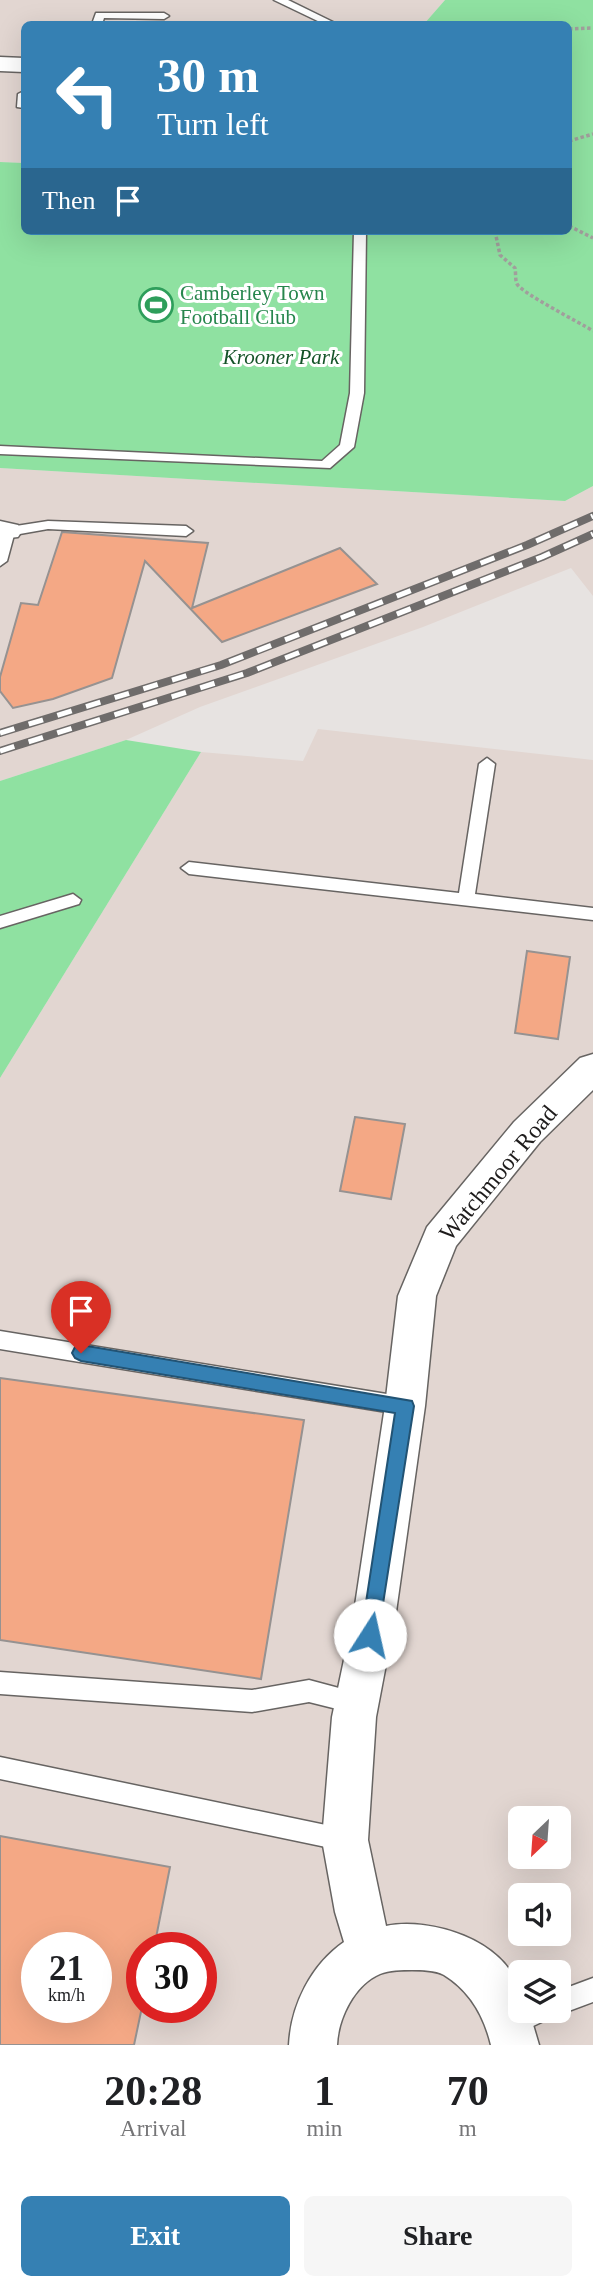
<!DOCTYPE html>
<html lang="en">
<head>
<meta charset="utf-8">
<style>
	:root { --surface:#fff; --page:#f6f6f6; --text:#202124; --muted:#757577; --accent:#3580b3 }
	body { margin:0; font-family:"Times New Roman",serif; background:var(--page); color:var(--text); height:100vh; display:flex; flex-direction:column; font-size:26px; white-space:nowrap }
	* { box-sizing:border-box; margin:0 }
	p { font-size:23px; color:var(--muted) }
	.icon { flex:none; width:38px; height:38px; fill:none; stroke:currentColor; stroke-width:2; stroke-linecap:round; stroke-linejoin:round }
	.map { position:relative; height:2045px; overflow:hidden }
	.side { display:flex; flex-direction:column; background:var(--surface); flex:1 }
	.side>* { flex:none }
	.top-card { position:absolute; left:21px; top:21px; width:551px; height:214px; border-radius:10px; box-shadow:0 7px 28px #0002; background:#3580b3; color:#fff; overflow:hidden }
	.needle { width:46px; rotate:205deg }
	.buttons { position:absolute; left:508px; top:1806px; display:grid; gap:14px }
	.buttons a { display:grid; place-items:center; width:63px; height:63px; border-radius:10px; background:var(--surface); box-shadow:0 7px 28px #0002; font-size:35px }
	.speed { position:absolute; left:21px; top:1932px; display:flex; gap:14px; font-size:35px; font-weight:700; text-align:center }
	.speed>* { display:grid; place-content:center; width:91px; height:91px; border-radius:50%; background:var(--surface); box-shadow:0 7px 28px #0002; line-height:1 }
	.speed small { font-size:18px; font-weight:400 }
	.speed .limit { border:10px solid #d22; background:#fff; color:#111 }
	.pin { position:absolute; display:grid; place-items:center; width:60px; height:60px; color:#fff; margin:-72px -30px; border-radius:50% 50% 50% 0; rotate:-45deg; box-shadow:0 0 7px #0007 }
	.pin .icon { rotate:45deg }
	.me { position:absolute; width:77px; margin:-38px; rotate:10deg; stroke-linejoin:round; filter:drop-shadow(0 0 5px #0008) }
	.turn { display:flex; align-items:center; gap:24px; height:147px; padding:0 21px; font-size:32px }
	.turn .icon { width:91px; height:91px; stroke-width:2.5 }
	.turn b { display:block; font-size:49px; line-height:60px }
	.then { display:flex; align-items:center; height:66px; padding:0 21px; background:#0003; gap:14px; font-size:26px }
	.eta { display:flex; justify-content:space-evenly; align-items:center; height:119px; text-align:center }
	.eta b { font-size:42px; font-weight:700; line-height:49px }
	.cta { display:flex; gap:14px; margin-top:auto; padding:14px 21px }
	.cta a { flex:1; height:80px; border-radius:10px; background:var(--accent); color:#fff; font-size:28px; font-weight:700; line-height:80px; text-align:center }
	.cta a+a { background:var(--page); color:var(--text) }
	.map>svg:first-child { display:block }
	.built { fill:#e2d6d1; fill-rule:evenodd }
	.green { fill:#8fe1a1 }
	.building { fill:#f4a885; stroke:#969291; stroke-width:2; fill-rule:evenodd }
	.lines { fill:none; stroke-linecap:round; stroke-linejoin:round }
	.service-casing { stroke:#676462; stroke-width:3 }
	.minor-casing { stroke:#676462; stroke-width:3 }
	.path { stroke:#a19e9c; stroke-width:3.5; stroke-dasharray:3.5 2.5; stroke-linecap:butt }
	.service { fill:#fff; fill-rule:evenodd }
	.minor { fill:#fff; fill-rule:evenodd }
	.rail-casing { stroke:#6f6c6b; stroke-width:8 }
	.rail { stroke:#fff; stroke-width:5; stroke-dasharray:15; stroke-linecap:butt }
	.route { fill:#3580b3; stroke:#225374; stroke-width:2 }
	.labels { text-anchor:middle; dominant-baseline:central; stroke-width:6; stroke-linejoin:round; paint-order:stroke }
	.far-leisure-label { font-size:21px; fill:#27864d; stroke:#fff; text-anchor:start }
	.far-park-label { font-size:21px; font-style:italic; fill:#145328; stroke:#fff }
	.street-label { font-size:24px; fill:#1e1c1c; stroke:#fff }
</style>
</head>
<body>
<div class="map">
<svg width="593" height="2045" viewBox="0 0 593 2045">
	<rect width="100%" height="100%" fill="#e7e3e1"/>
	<!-- built -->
	<g class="built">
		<polygon points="0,0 445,0 424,24 24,24 24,163 0,162"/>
		<polygon points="0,468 565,501 593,486 593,596 571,568 423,627 200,707 126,740 0,781"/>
		<path d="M318 729 593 760V2045H0V1078L201 752 303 761ZM520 1818H558V1857H520ZM520 1895H558V1934H520ZM37 1948H96V2007H37ZM142 1948H201V2007H142ZM520 1972H558V2011H520Z"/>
	</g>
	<!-- green -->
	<g class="green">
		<polygon points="445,0 593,0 593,486 565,501 0,468 0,162 24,163 24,231 569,231 569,24 424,24"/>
		<polygon points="126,740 201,752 0,1078 0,781"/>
	</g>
	<!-- building -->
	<g class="building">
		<polygon points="62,532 208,543 192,608 340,548 377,584 222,642 145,561 112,678 53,699 13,708 0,691 0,677 21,603 38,605"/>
		<polygon points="527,951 570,957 558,1039 515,1033"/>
		<polygon points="355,1117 405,1124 391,1199 340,1191"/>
		<polygon points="0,1378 304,1420 261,1679 0,1640"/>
		<path d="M0 1836 170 1867 154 1948H142V2007L134 2045H0ZM37 1948H96V2007H37Z"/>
	</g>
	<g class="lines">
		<!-- service casing -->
		<g class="service-casing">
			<g id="service">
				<polygon points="274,0 288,0 337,24 324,24"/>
				<polygon points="96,13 164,13 169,16 164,19 104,18 102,24 92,24"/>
				<polygon points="24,91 24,108 17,107 18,94"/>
				<polygon points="354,231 366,231 364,393 354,447 330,468 0,454 0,446 322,461 340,445 350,393"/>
				<polygon points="48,521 186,526 193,531 186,536 48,529 14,535 7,561 0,566 0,534 3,528"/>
				<polygon points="487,758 495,764 475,894 593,908 593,920 189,874 181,868 189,862 459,893 479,764"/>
				<polygon points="73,894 81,900 79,904 0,928 0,916"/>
				<polygon points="0,1331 405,1397 412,1400 415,1406 412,1412 405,1415 0,1349"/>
				<polygon points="0,1672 252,1690 309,1680 365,1695 368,1703 365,1711 357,1714 309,1702 252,1712 0,1694"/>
				<polygon points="0,1757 345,1829 353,1832 356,1840 353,1848 345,1851 0,1779"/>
				<polygon points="593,1978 593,2002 558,2015 551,2012 548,2019 512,2036 503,2033 500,2024 503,2015 520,2008 520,2011 558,2011 558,1991"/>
			</g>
		</g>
		<!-- minor casing -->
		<g class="minor-casing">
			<g id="minor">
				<polygon points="0,57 24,58 24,72 0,71"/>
				<polygon points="0,521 18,525 22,531 18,537 0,539"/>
				<path d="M593 1054V1090L540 1142 456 1246 436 1296 425 1406 396 1612 376 1717 368 1840 386 1926C431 1917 504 1940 519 1989 521 1995 520 2004 520 2011H529L539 2045H491C484 2016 470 1991 444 1975 435 1970 422 1970 412 1970 402 1970 389 1970 380 1974 354 1985 338 2019 337 2045H289C291 2005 311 1965 344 1942L335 1912 322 1840 332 1717 354 1612 385 1406 398 1296 427 1227 514 1122 580 1058Z"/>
			</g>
		</g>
		<!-- path -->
		<g class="path">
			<polyline points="569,29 593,28"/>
			<polyline points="569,141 593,134"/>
			<polyline points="569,226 593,238"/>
			<path d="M495 231 500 255 515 268C516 273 515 280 517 284 523 294 579 322 593 331"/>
		</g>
		<!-- service -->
		<use href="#service" class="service"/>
		<!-- minor -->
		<use href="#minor" class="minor"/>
		<!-- rail casing -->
		<g class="rail-casing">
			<g id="rail">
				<polyline points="0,733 221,665 527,545 593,516"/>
				<polyline points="0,751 247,673 542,557 593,534"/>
			</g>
		</g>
		<!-- rail -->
		<use href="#rail" class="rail"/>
	</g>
	<!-- route -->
	<polygon class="route" points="81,1345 412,1401 414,1406 377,1642 370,1644 363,1642 361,1635 395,1413 81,1361 75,1358 72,1353 75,1347"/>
	<!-- icons -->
	<defs>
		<g id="stadium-ring" transform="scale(1.75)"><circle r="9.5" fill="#fff" stroke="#2e9e5b" stroke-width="1.5"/><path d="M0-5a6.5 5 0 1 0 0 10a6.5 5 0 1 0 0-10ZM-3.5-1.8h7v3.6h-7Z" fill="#2e9e5b"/></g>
	</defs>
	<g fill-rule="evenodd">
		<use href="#stadium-ring" x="156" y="305"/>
	</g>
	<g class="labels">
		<!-- far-leisure labels -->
		<g class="far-leisure-label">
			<text x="180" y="293">Camberley Town<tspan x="180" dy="24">Football Club</tspan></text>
		</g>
		<!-- far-park labels -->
		<g class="far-park-label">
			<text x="281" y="357">Krooner Park</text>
		</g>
		<!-- street labels -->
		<g class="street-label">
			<text transform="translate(498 1173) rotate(-50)">Watchmoor Road</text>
		</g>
	</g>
</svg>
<div class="buttons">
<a><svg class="needle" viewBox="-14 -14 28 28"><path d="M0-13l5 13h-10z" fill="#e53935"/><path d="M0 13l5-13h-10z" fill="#757577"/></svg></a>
<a><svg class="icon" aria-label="sound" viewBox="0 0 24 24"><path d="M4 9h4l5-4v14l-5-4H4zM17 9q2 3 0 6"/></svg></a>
<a><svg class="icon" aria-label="layers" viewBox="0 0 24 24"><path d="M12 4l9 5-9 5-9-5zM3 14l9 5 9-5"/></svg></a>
</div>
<div class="speed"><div>21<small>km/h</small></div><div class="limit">30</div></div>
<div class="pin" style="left:81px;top:1353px;background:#d93025"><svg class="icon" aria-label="arrive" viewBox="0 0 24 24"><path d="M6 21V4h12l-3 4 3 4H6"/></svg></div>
<svg class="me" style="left:370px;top:1635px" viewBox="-20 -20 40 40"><circle r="19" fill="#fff"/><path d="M0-13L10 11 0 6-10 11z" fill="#3580b3"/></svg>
<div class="top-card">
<div class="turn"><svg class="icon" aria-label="left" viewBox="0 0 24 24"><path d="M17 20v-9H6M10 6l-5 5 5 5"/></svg><div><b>30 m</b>Turn left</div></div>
<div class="then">Then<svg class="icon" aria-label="arrive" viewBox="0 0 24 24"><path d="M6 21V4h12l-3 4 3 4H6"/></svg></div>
</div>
</div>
<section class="side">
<div class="eta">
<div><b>20:28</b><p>Arrival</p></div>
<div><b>1</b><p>min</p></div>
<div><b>70</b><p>m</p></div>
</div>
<div class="cta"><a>Exit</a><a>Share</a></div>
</section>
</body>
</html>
